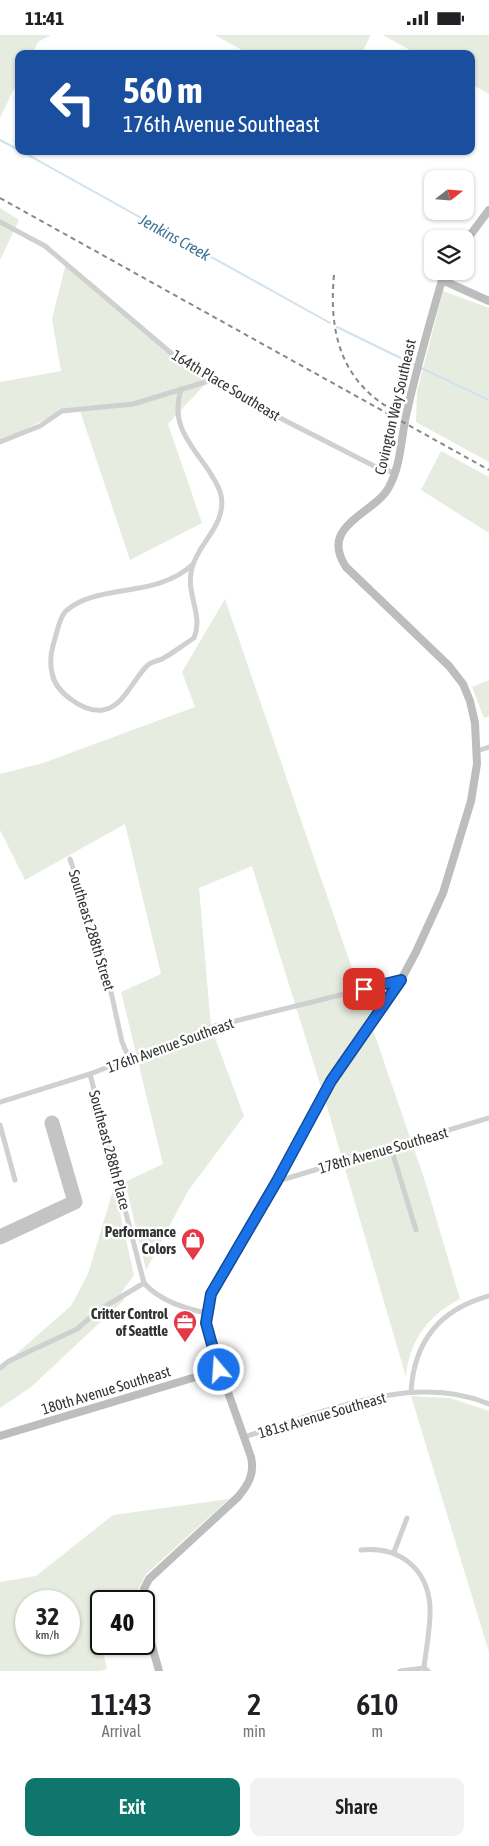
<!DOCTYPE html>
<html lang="en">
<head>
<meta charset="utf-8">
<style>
	:root { --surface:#fff; --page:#f2f2f2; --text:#202124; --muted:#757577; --accent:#0f766e }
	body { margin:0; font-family:"Asap Condensed",sans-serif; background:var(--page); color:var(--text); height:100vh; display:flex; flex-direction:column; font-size:19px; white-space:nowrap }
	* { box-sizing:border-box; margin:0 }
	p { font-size:16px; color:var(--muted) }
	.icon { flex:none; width:28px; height:28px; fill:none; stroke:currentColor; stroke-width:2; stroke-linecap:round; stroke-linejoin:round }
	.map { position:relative; height:1636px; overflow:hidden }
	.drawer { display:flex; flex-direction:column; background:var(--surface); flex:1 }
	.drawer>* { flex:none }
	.hud { position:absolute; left:15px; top:15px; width:460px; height:105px; border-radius:10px; box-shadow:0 1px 4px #0004; background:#1a4fa0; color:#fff; overflow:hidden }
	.needle { width:32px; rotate:73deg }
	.controls { position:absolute; left:424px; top:135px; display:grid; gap:10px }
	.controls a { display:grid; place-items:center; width:50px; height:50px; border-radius:10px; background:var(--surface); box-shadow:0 1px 4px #0004; font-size:25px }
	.speed { position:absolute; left:15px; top:1555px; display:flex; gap:10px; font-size:25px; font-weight:700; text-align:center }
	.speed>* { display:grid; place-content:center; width:65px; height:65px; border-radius:50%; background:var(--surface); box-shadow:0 1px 4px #0004; line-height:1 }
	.speed small { font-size:12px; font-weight:400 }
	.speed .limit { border:2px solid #111; border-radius:8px; background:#fff; color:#111 }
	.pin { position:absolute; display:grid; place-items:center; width:42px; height:42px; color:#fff; margin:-21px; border-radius:10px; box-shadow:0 2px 8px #0006 }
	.me { position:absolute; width:55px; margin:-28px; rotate:342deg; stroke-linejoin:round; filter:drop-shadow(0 0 4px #0008) }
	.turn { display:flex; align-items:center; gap:18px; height:105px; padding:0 25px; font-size:22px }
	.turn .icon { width:65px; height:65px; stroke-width:2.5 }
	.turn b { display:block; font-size:35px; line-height:42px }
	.eta { display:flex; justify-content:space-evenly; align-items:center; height:85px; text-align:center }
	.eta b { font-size:30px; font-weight:600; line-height:35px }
	.cta { display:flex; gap:10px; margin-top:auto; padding:10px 25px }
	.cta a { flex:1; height:58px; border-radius:10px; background:var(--accent); color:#fff; font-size:20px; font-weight:600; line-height:58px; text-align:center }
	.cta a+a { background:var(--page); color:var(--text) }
	.status { display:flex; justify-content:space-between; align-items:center; height:35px; padding:0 25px; background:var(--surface); direction:ltr }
	.status svg { height:14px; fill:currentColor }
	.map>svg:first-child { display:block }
	.green { fill:#e6ecdf; fill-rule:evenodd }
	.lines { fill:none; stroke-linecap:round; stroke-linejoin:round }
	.stream { stroke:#cfe2ee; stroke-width:2 }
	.taxiway { stroke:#c4c4c4; stroke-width:15 }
	.street { stroke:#d0d0d0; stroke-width:5 }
	.secondary { stroke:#bdbdbd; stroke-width:8 }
	.rail { stroke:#888; stroke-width:2; stroke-dasharray:5 4; stroke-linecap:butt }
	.route-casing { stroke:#114b97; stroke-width:12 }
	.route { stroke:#1a73e8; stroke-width:9 }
	.labels { text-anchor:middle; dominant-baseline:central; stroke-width:5; stroke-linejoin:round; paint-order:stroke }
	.street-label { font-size:15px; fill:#333; stroke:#fff }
	.poi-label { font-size:15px; font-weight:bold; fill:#333; stroke:#fff; text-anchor:end }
	.water-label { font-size:16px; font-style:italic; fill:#3f7597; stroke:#fff }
</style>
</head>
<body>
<div class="status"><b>11:41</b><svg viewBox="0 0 49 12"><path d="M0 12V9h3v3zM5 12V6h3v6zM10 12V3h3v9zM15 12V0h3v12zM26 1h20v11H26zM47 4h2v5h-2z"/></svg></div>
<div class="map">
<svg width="489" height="1636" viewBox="0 0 489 1636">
	<rect width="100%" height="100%" fill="#fff"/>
	<!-- green -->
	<g class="green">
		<polygon points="0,0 51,0 38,7 32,19 19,19 19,43 0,83"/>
		<polygon points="215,0 371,0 361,19 249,19"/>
		<polygon points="383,0 489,0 489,59 471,49 471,19 417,19"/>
		<polygon points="0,173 19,185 0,225"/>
		<polygon points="66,228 208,346 168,389 202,488 130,525 79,373 62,376 0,407 0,347 61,336 52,284"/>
		<polygon points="443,256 489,273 489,427 416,387 417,357"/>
		<polygon points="441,416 489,442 489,498 421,455"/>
		<polygon points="225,564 358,951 394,942 321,1052 252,831 199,853 211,992 244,1081 188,1156 146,1235 125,1147 163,1129 121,957 161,939 125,789 25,845 0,795 0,739 43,728 195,672 182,637"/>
		<polygon points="489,645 489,681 484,683 472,652"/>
		<path d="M373 995 426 1149 460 1264C428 1280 409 1306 406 1342L325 1065Z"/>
		<polygon points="114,1152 134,1240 121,1258 124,1265 31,1352 0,1373 0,1333 71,1271 88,1239"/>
		<polygon points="411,1361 450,1363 489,1376 489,1617"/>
		<path d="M229 1464 146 1539 137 1557 128 1566H101V1609L107 1634 100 1636H0V1547L36 1541 113 1480ZM26 1566H69V1609H26Z"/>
	</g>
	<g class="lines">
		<!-- stream -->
		<g class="stream">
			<polyline points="0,105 19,115"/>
			<polyline points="21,116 330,288"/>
			<polyline points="337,292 417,331"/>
			<polyline points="421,333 489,365"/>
		</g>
		<!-- taxiway -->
		<polyline class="taxiway" points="0,1202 75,1167 52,1088"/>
		<!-- street -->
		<g class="street">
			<polyline points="0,187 45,211 177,323 282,384 376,432 395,438"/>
			<path d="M181 354C170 390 190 408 209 436 214 444 219 451 221 460 227 490 198 508 192 533 185 560 204 579 194 603 183 610 173 618 162 624 158 626 151 627 148 630 134 642 124 672 103 675 84 678 55 657 52 638 49 624 52 613 56 600 58 592 60 582 66 576 96 548 157 564 193 529"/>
			<polyline points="0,407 40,391 62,376 133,369 212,345"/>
			<polyline points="477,716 489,712"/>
			<polyline points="70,824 104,925 122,1007 129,1023"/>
			<path d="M90 1039 144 1248C160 1266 184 1273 206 1278"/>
			<polyline points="0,1067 90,1039 211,992 401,945"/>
			<polyline points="0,1090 15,1145"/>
			<polyline points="391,1113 416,1195"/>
			<polyline points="278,1146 489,1083"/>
			<polyline points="0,1333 9,1326 77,1294 99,1275 144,1248"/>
			<path d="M411 1357C414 1306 441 1274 489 1261"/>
			<path d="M244 1402C319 1379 412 1336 489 1369"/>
			<path d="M361 1515C398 1511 427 1532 430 1571 431 1592 426 1613 424 1633L428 1636"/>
			<polyline points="394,1517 407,1483"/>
			<polyline points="400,1636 424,1633"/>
		</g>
		<!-- secondary -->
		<g class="secondary">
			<polyline points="465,207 489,175"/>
			<polyline points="442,245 489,266"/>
			<polyline points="0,1401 219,1335"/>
			<path d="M143 1566 144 1554 149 1544 238 1462C248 1450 255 1439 251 1422L207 1298 206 1278 211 1259 277 1146 331 1045 401 945 416 917 443 858 471 766 477 729 475 688 470 666 463 649 449 631 346 532C318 490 375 479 389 452 401 430 401 404 406 381 416 335 429 290 442 245L447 236"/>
			<polyline points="144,1582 159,1636"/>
		</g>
		<!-- rail -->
		<g class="rail">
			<polyline points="0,163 489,435"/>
			<path d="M334 240C329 293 339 341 386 371"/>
		</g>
	</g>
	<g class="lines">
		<!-- route casing -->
		<g class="route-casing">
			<polyline id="route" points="219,1335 206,1288 211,1259 277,1146 331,1046 401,945 364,954"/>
		</g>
		<!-- route -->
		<use href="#route" class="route"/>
	</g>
	<!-- icons -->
	<defs>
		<g id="shop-pin" transform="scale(1.25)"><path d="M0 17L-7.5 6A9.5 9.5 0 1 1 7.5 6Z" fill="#e63946" stroke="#fff"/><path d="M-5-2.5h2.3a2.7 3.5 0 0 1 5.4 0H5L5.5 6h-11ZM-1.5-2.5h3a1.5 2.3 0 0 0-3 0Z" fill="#fff"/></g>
		<g id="office-pin" transform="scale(1.25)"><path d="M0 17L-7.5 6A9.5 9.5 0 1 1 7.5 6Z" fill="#e63946" stroke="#fff"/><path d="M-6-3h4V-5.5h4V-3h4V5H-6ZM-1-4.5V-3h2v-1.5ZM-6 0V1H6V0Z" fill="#fff"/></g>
	</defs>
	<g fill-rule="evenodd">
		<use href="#shop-pin" x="193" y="1205"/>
		<use href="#office-pin" x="185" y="1287"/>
	</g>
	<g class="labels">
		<!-- street labels -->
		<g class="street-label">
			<text transform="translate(226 350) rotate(31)">164th Place Southeast</text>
			<text transform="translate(395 372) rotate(-77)">Covington Way Southeast</text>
			<text transform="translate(92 895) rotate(73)">Southeast 288th Street</text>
			<text transform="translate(170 1010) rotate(-20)">176th Avenue Southeast</text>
			<text transform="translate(110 1115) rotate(75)">Southeast 288th Place</text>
			<text transform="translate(383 1115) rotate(-16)">178th Avenue Southeast</text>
			<text transform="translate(106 1355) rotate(-17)">180th Avenue Southeast</text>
			<text transform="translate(322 1380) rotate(-16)">181st Avenue Southeast</text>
		</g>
		<!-- poi labels -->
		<g class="poi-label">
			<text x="176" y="1196">Performance<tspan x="176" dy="17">Colors</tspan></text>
			<text x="168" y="1278">Critter Control<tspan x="168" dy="17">of Seattle</tspan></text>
		</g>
		<!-- water labels -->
		<g class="water-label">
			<text transform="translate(175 202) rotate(29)">Jenkins Creek</text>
		</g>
	</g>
</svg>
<div class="controls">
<a><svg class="needle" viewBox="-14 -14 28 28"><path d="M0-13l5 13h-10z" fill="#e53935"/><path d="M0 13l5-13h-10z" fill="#757577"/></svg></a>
<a><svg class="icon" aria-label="layers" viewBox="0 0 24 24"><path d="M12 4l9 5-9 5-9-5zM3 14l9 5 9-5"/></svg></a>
</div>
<div class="speed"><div>32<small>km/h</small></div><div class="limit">40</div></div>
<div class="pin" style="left:364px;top:954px;background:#d93025"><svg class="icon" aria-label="arrive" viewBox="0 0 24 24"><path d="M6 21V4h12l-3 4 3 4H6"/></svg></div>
<svg class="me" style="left:219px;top:1335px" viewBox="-20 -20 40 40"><circle r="17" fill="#1a73e8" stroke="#fff" stroke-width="3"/><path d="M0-11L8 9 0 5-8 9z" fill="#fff"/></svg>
<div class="hud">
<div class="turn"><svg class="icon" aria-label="left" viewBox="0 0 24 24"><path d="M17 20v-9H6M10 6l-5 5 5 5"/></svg><div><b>560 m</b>176th Avenue Southeast</div></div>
</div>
</div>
<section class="drawer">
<div class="eta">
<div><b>11:43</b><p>Arrival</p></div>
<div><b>2</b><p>min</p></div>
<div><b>610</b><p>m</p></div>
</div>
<div class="cta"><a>Exit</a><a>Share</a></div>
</section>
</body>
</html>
